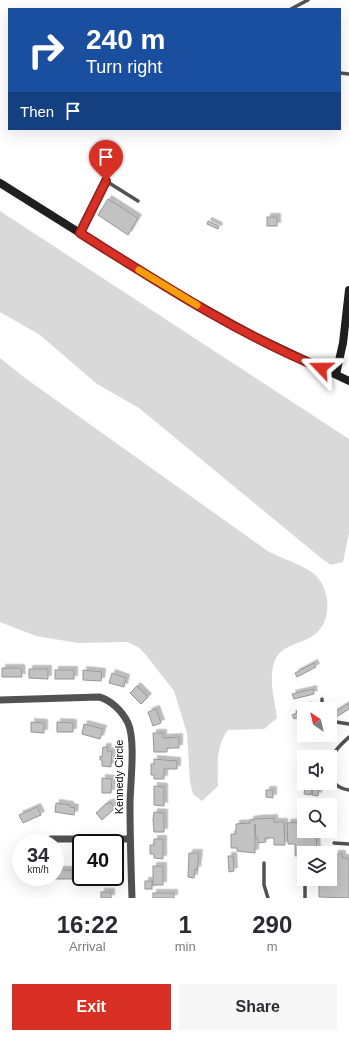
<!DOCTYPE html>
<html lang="en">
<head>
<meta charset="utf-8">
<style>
	:root { --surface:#fff; --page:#f7f7f7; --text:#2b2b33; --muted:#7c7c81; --accent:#d93025 }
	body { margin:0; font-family:Helvetica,sans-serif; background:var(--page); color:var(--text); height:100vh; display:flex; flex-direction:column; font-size:15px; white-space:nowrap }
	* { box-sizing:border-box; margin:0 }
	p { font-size:13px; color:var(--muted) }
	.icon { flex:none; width:22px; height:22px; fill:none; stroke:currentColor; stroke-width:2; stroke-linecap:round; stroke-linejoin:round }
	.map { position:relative; height:898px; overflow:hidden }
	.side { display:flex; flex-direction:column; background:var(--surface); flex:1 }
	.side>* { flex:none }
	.hud { position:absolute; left:8px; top:8px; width:333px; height:122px; border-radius:0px; box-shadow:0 4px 16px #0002; background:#1a4fa0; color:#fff; overflow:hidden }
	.needle { width:26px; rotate:325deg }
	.controls { position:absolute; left:297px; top:702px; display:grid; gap:8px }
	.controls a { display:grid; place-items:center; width:40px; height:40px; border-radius:0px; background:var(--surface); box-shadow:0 4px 16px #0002; font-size:20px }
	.speed { position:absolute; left:12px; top:834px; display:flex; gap:8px; font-size:20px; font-weight:700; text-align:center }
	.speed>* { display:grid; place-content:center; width:52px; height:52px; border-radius:50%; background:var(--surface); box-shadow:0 4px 16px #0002; line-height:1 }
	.speed small { font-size:10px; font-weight:400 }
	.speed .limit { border:2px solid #111; border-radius:6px; background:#fff; color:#111 }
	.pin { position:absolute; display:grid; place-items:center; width:34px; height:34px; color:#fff; margin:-41px -17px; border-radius:50% 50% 50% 0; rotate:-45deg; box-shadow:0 0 4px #0007 }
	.pin .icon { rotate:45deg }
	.me { position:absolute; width:44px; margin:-22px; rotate:293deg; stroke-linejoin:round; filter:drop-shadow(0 0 3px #0008) }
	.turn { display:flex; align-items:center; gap:14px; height:84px; padding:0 12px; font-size:18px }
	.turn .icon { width:52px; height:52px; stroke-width:2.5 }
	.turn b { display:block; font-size:28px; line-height:34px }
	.then { display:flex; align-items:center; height:38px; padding:0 12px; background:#0003; gap:8px; font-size:15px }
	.eta { display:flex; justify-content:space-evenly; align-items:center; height:68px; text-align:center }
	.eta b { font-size:24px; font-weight:600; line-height:28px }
	.primary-button { display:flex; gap:8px; margin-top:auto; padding:8px 12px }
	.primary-button a { flex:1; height:46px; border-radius:0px; background:var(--accent); color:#fff; font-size:16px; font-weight:600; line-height:46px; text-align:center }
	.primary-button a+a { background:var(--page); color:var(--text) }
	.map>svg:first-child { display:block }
	.green { fill:#d9d9d9 }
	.building { fill:#c2c2c2; stroke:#969696; filter:url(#shadow) }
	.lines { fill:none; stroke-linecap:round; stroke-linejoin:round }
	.lane { stroke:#525252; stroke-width:3.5 }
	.street { stroke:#525252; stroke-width:7 }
	.secondary { stroke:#1f1f1f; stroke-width:8 }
	.route-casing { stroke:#8d1f18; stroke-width:10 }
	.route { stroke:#d93025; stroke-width:7 }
	.slow { stroke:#f59e0b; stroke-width:7 }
	.labels { text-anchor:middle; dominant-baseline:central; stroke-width:3; stroke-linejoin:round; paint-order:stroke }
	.street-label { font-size:11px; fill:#000; stroke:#fff }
</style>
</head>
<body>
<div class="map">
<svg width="349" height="898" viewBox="0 0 349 898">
	<defs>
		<filter id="shadow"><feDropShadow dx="3.5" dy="-3.5" stdDeviation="0" flood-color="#0004"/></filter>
	</defs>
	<rect width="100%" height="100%" fill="#fff"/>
	<!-- green -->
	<g class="green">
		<polygon points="0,211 349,439 349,533 343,562 331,565 321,558 139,408 97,384 40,335 0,312"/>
		<path d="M0 358 25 378 269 552C282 558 302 565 313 573 331 587 333 622 314 635 302 644 284 644 276 658 267 676 275 700 277 718L264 729 228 730C215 747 218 766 218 786L202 801 193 794 190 782 187 733 174 691 146 655 138 647 127 642 78 643 36 636 0 622Z"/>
	</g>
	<!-- building -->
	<g class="building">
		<polygon points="108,199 138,218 128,235 98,215"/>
		<rect x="267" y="217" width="10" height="9"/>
		<polygon points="208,221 219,226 218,229 207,224"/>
		<polygon points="314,663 316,667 297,677 295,673"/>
		<polygon points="2,668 21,668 22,677 2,677"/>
		<polygon points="29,669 48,669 48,679 29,678"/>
		<rect x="55" y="670" width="19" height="9"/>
		<polygon points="83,670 102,672 101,681 83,680"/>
		<polygon points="112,673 126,678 124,687 109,683"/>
		<polygon points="137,686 148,697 141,704 130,693"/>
		<polygon points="313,689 314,694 294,699 292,694"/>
		<polygon points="349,703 349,709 333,719 330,715"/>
		<polygon points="308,705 309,708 312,707 313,709 304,709 304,715 294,719 292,715 297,713 296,711"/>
		<polygon points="156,709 161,723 153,726 148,712"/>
		<polygon points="31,722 44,723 44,733 31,732"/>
		<polygon points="57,722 73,723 73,732 57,732"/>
		<polygon points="84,724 103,729 100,739 82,734"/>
		<polygon points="153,733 163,733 163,738 179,737 179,748 167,748 167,752 154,752"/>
		<polygon points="103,747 108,747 107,751 112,751 111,767 102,766 102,760 100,760 100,756 102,757"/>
		<polygon points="154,759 177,761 177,769 164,769 164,779 154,779 154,775 151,775 151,764 154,764"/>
		<polygon points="102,778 112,779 111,793 102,793"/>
		<polygon points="154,786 164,787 164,806 154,805"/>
		<polygon points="305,787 312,788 311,795 304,794"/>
		<polygon points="313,788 319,789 318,796 312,795"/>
		<polygon points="266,790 273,790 273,798 266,797"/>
		<polygon points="110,802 115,808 102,820 96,813 107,803 108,804"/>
		<polygon points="56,803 70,805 70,807 75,808 74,815 55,812"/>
		<polygon points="37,807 41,815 23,823 19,815"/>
		<polygon points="154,812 164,813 164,832 154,832 153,820"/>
		<polygon points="274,818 274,822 284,822 285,845 274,845 274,838 265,838 266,842 258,843 258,838 256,839 255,824 255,853 237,851 237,848 231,848 231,834 236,834 236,824 250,823 250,820 255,819"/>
		<polygon points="304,822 304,831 316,831 317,853 304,853 304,855 295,856 295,844 288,844 287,823"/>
		<polygon points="154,839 163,839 163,859 154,858 154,854 150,854 150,845 154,845"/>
		<polygon points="189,853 199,853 197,870 195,869 194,878 188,877"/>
		<polygon points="335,854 342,854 342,858 349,858 349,898 319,897 319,879 330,879 330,858 335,858"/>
		<polygon points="228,856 233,856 234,871 229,872"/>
		<rect x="153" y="866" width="10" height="19"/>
		<polygon points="55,870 72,870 72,879 53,879 53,877 55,877"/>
		<rect x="145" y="881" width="7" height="8"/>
		<rect x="101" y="892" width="10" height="6"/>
		<rect x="153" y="893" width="21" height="5"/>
	</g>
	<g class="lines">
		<!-- lane -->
		<g class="lane">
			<polyline points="291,9 308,0"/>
			<polyline points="340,73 349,74"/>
			<polyline points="80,233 106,181 138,201"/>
			<polyline points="322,699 322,709"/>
			<polyline points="330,721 349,724"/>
			<path d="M349 737C345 741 341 744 338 748 325 763 327 787 349 790"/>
			<polyline points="334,843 349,844"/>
			<polyline points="264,863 264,885 268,898"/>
			<polyline points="304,867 304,868"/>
			<polyline points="305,879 305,898"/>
		</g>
		<!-- street -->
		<g class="street">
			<path d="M0 700 99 697C111 700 122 711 128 723 136 741 130 784 130 806 130 836 131 867 132 898"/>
			<polyline points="51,839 130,839"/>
		</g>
		<!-- secondary -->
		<g class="secondary">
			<polyline points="0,183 166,287 248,333 349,381"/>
			<polyline points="336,374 343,343 349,290"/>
		</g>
	</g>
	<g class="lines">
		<!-- route casing -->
		<g class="route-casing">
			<path id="route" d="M106 181 80 233C158 282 236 333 321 368"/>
		</g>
		<!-- route -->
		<use href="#route" class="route"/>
		<!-- slow -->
		<polyline class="slow" points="139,270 197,305"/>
	</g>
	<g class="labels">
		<!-- street labels -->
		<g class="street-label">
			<text transform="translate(119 777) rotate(-90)">Kennedy Circle</text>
		</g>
	</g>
</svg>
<div class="controls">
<a><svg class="needle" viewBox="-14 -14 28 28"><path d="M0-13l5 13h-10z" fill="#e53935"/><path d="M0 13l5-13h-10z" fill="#7c7c81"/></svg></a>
<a><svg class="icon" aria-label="sound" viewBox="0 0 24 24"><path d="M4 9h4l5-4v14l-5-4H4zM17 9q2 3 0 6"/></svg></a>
<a><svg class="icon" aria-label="search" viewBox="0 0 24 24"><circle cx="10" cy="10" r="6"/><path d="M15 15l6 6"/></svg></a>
<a><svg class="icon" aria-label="layers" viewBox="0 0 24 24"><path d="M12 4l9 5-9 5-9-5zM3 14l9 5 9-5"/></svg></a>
</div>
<div class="speed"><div>34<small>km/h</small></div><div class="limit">40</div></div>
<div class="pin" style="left:106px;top:181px;background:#d93025"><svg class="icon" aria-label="arrive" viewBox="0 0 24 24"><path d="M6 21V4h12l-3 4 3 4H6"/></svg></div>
<svg class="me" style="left:321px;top:368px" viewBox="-20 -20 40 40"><path d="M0-17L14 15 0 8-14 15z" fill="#d93025" stroke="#fff" stroke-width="4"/></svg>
<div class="hud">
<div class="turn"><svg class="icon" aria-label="right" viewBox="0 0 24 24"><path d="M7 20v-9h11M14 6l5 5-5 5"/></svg><div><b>240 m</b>Turn right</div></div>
<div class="then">Then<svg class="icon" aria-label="arrive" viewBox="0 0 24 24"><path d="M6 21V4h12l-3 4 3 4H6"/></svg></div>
</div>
</div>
<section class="side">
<div class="eta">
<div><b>16:22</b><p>Arrival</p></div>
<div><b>1</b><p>min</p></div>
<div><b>290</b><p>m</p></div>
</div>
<div class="primary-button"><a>Exit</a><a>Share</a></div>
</section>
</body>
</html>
